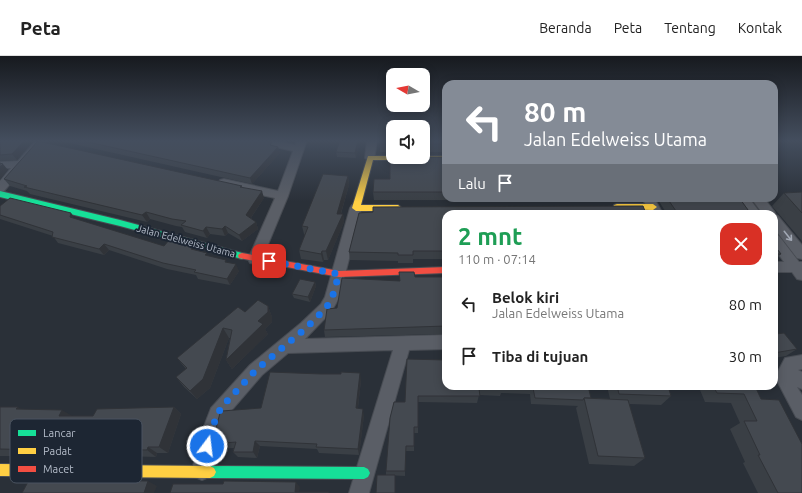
<!DOCTYPE html>
<html lang="id">
<head>
<meta charset="utf-8">
<style>
	:root { --surface:#fff; --page:#f2f2f2; --text:#222; --muted:#767676; --line:#e0e0e0 }
	body { margin:0; font-family:Ubuntu,sans-serif; background:var(--page); color:var(--text); height:100vh; display:flex; flex-direction:column; font-size:15px; white-space:nowrap }
	* { box-sizing:border-box; margin:0 }
	p { font-size:13px; color:var(--muted) }
	.icon { flex:none; width:22px; height:22px; fill:none; stroke:currentColor; stroke-width:2; stroke-linecap:round; stroke-linejoin:round }
	.map { position:relative; flex:1; overflow:hidden }
	.details { position:absolute; left:442px; top:154px; width:336px; height:180px; display:flex; flex-direction:column; background:var(--surface); border-radius:12px; box-shadow:0 2px 10px #0003 }
	.details>* { flex:none }
	.hud { position:absolute; left:442px; top:24px; width:336px; height:122px; border-radius:12px; box-shadow:0 2px 10px #0003; background:#848b96; color:#fff; overflow:hidden }
	.needle { width:26px; rotate:279deg }
	.buttons { position:absolute; left:386px; top:12px; display:grid; gap:8px }
	.buttons a { display:grid; place-items:center; width:44px; height:44px; border-radius:8px; background:var(--surface); box-shadow:0 2px 10px #0003; font-size:20px }
	.pin { position:absolute; display:grid; place-items:center; width:34px; height:34px; color:#fff; margin:-17px; border-radius:8px; box-shadow:0 2px 6px #0006 }
	.me { position:absolute; width:44px; margin:-22px; rotate:15deg; stroke-linejoin:round; filter:drop-shadow(0 0 3px #0008) }
	.turn { display:flex; align-items:center; gap:14px; height:84px; padding:0 16px; font-size:18px }
	.turn .icon { width:52px; height:52px; stroke-width:2.5 }
	.turn b { display:block; font-size:28px; line-height:34px }
	.then { display:flex; align-items:center; height:38px; padding:0 16px; background:#0003; gap:8px; font-size:15px }
	.round { display:grid; place-items:center; flex:none; width:42px; height:42px; border-radius:12px; background:var(--page) }
	.summary { display:flex; align-items:center; justify-content:space-between; height:68px; padding:0 16px }
	h1 { font-size:24px; font-weight:600; line-height:30px; color:#1e9e55 }
	ul { padding:0; list-style:none }
	li { display:flex; align-items:center; gap:12px; height:52px; padding:0 16px }
	li div { flex:1 }
	li b { display:block; font-size:15px }
	li em { font-style:normal }
	header { display:flex; align-items:center; gap:24px; box-sizing:border-box; height:56px; padding:0 20px; background:var(--surface); border-bottom:1px solid var(--line) }
	header strong { font-size:19px }
	nav { display:flex; gap:22px; margin-inline-start:auto; font-size:14px }
	.map>svg:first-child { display:block }
	.lines { fill:none; stroke-linecap:round; stroke-linejoin:round }
	.street-casing { stroke:#484c53; stroke-width:2 }
	.fast-casing { stroke:#484c53; stroke-width:2 }
	.slow-casing { stroke:#484c53; stroke-width:2 }
	.jam-casing { stroke:#484c53; stroke-width:2 }
	.street { fill:#5a5e66; fill-rule:evenodd }
	.fast { fill:#16e098; fill-rule:evenodd }
	.slow { fill:#ffcf43; fill-rule:evenodd }
	.jam { fill:#f24e42; fill-rule:evenodd }
	.wall { fill:#3a3f45 }
	.shaded-wall { fill:#303338 }
	.building { fill:#444950; stroke:#303338 }
	.oneway { stroke:#a2a9b5 }
	.route { stroke:#1a73e8; stroke-width:7; stroke-dasharray:0 12.6 }
	.labels { text-anchor:middle; dominant-baseline:central; stroke-width:4; stroke-linejoin:round; paint-order:stroke }
	.street-label { font-size:10px; fill:#b4bcc9; stroke:#1d2633 }
	.key { fill:#1d2633; stroke:#4a5360; stroke-width:1 }
	.key-label { font-size:11px; fill:#b4bcc9 }
</style>
</head>
<body>
<header>
<strong>Peta</strong>
<nav><a>Beranda</a><a>Peta</a><a>Tentang</a><a>Kontak</a></nav>
</header>
<div class="map">
<svg width="802" height="437" viewBox="0 0 802 437">
	<rect width="100%" height="100%" fill="#2a3038"/>
	<g class="lines">
		<!-- street casing -->
		<g class="street-casing">
			<g id="street">
				<polygon points="36,84 47,84 4,135 0,136 0,125 11,112 0,112 0,106 18,105"/>
				<polygon points="253,84 274,84 295,89 297,84 307,84 288,140 262,203 260,207 255,208 250,207 248,203 275,142 220,130 218,127 220,124 224,123 278,135 293,95 254,86"/>
				<polygon points="367,84 377,84 374,104 370,105 365,102"/>
				<polygon points="642,142 654,142 663,158 651,158"/>
				<polygon points="736,142 749,142 761,158 748,158"/>
				<polygon points="751,142 764,142 774,155 776,159 778,160 802,189 802,203 797,202 774,172 774,158 763,158"/>
				<polygon points="356,148 360,149 362,152 339,242 331,256 305,283 446,279 446,293 409,294 369,437 349,437 393,294 288,297 262,319 224,363 209,421 202,424 195,421 192,414 201,378 211,352 250,309 301,267 321,248 325,241 350,152 352,149"/>
				<polygon points="774,178 779,180 799,206 802,206 802,224 797,223 792,216 774,216 774,206 784,206 774,192"/>
				<polygon points="802,299 802,313 798,314 802,316 802,333 797,331 802,339 802,364 796,361 775,321 785,302"/>
			</g>
		</g>
		<!-- fast casing -->
		<g class="fast-casing">
			<g id="fast">
				<polygon points="0,135 120,164 242,197 246,200 242,203 120,170 0,141"/>
				<polygon points="210,410 364,411 368,413 370,417 368,421 364,423 210,422 206,420 204,416 206,412"/>
			</g>
		</g>
		<!-- slow casing -->
		<g class="slow-casing">
			<g id="slow">
				<polygon points="368,100 446,100 446,104 373,104 361,149 398,149 402,152 398,155 356,155 352,152"/>
				<polygon points="617,148 653,148 657,151 653,154 614,153 613,151 614,149"/>
				<polygon points="0,408 210,410 214,412 216,416 214,420 210,422 0,420"/>
			</g>
		</g>
		<!-- jam casing -->
		<g class="jam-casing">
			<polygon id="jam" points="242,197 339,215 446,211 446,217 339,221 239,202 238,200 239,198"/>
		</g>
		<!-- street -->
		<use href="#street" class="street"/>
		<!-- fast -->
		<use href="#fast" class="fast"/>
		<!-- slow -->
		<use href="#slow" class="slow"/>
		<!-- jam -->
		<use href="#jam" class="jam"/>
	</g>
	<!-- wall -->
	<g class="wall">
		<polygon points="0,84 34,84 17,104 0,105"/>
		<polygon points="56,84 264,84 273,90 278,91 280,97 252,128"/>
		<polygon points="340,84 360,84 356,102 337,101 336,96"/>
		<rect x="380" y="84" width="13" height="12"/>
		<rect x="423" y="84" width="23" height="12"/>
		<polygon points="446,101 446,142 631,142 630,144 374,144 373,136 390,123"/>
		<polygon points="348,120 349,129 341,158 343,158 344,166 328,204 324,204 323,206 301,203 299,194 305,179 304,178 302,170"/>
		<polygon points="4,123 243,132 264,142 251,162 256,166 258,173 242,185 228,177 225,180 210,178 207,182 185,176 182,171 176,170 150,163 147,166 30,138 27,135 10,130"/>
		<polygon points="802,136 802,185 772,150 784,137"/>
		<polygon points="657,142 736,142 737,143 740,143 751,158 446,158 446,207 442,206 442,203 413,203 413,207 398,207 398,205 350,204 349,196 359,157 373,156 373,151 643,150 645,155 665,155"/>
		<polygon points="0,150 76,163 164,190 193,189 196,194 209,200 227,206 239,215 230,229 198,223 196,219 167,213 109,194 104,199 58,187 53,180 0,163"/>
		<polygon points="774,189 781,198 774,205"/>
		<polygon points="446,214 446,278 325,281 324,274 337,252 399,225 415,221 444,221 445,215"/>
		<polygon points="315,226 316,230 310,246 294,242 292,238"/>
		<polygon points="268,250 272,261 272,266 265,273 268,278 232,313 226,304 230,282 229,282 210,332 197,343 184,331 176,321 186,313 177,302 245,256"/>
		<polygon points="774,275 776,278 797,293 786,300 774,302"/>
		<polygon points="445,318 588,330 591,342 610,343 607,330 755,330 802,437 758,437 743,407 745,406 730,373 740,367 731,347 705,346 700,334 669,333 671,340 661,349 629,348 645,402 634,410 589,408 576,352 578,350 531,348 530,338 501,337 500,340 479,339 477,347 418,346 418,377 414,377 414,395 405,395 405,420 386,419 386,415 405,346"/>
		<polygon points="361,324 358,352 364,359 359,399 319,397 317,393 260,390 257,402 238,401 233,396 234,392 218,393 212,388 261,352"/>
		<polygon points="0,351 72,360 93,360 174,351 181,358 168,397 157,397 156,401 56,398 55,400 0,400"/>
	</g>
	<!-- shaded-wall -->
	<g class="shaded-wall">
		<polygon points="25,84 34,84 17,104 12,98"/>
		<polygon points="358,84 360,84 356,102 355,97"/>
		<polygon points="278,91 280,97 252,128 250,122"/>
		<polygon points="3,108 8,114 0,124 0,111"/>
		<polygon points="348,120 349,129 338,167 337,158"/>
		<polygon points="262,135 264,142 248,166 246,159"/>
		<polygon points="146,156 150,163 147,166 142,159"/>
		<polygon points="71,157 76,164 70,161"/>
		<polygon points="343,158 344,166 328,204 326,195"/>
		<polygon points="256,166 258,173 242,185 239,179"/>
		<polygon points="225,170 228,177 225,180 222,173"/>
		<polygon points="206,171 210,178 207,182 203,175"/>
		<polygon points="104,188 109,194 104,199 99,193"/>
		<polygon points="193,189 197,196 191,193"/>
		<polygon points="322,195 324,204 323,206 321,198"/>
		<polygon points="236,208 239,215 230,229 227,223"/>
		<polygon points="315,226 316,230 310,246 308,241"/>
		<polygon points="268,250 272,261 272,266 265,273 268,278 232,313 226,304 258,265"/>
		<polygon points="223,272 229,282 210,332 197,343 190,335"/>
		<polygon points="360,317 361,324 357,359 356,352"/>
		<polygon points="18,351 31,358 16,353"/>
		<polygon points="174,351 181,358 168,397 159,391"/>
		<polygon points="363,353 364,359 359,399 358,393"/>
		<polygon points="62,354 74,361 59,360"/>
		<polygon points="255,385 260,390 257,402 253,396"/>
		<polygon points="148,391 157,397 156,401 147,394"/>
		<polygon points="43,392 56,398 55,400 42,394"/>
		<polygon points="148,425 157,430 154,437 144,437"/>
		<polygon points="296,426 300,431 299,437 295,436"/>
	</g>
	<!-- building -->
	<g class="building">
		<polygon points="0,84 25,84 12,98 0,99"/>
		<polygon points="79,84 264,84 272,86 270,89 278,91 250,122"/>
		<polygon points="340,84 358,84 355,97 336,96"/>
		<rect x="380" y="84" width="13" height="4"/>
		<rect x="423" y="84" width="23" height="4"/>
		<polygon points="38,85 242,130 240,131 262,135 246,159 256,166 239,179 225,170 222,173 206,171 203,175 181,169 186,165 172,163 146,156 142,159 24,131 27,130 4,123"/>
		<polygon points="390,101 446,101 446,136 373,136 374,123 390,123"/>
		<polygon points="0,107 3,108 0,111"/>
		<polygon points="323,118 348,120 337,158 343,158 326,195 322,195 321,198 299,194 308,171 302,170"/>
		<polygon points="802,136 802,157 784,137"/>
		<polygon points="10,142 71,157 70,161 164,190 170,183 193,189 191,193 207,197 205,199 226,204 225,206 236,208 227,223 194,216 196,214 163,207 104,188 99,193 52,181 53,176 0,159 0,150"/>
		<polygon points="667,142 736,142 737,143 740,143 751,158 446,158 446,198 443,198 443,195 413,195 413,199 398,199 398,197 349,196 359,157 373,156 373,151 643,150 645,155 676,155"/>
		<polygon points="774,189 781,198 774,198"/>
		<polygon points="446,214 446,270 324,274 327,253 337,252 342,222 400,225 399,216 414,216 415,221 445,221 445,215"/>
		<polygon points="300,223 315,226 308,241 292,238"/>
		<polygon points="258,244 268,250 268,256 258,265 263,268 226,304 232,274 223,272 203,323 190,335 176,321 187,312 177,302 238,251 245,256"/>
		<polygon points="774,275 776,278 784,277 797,293 774,297"/>
		<polygon points="407,303 445,304 445,318 446,318 446,330 588,330 591,342 584,342 583,344 535,342 533,332 502,330 502,333 479,333 480,340 418,340 418,371 414,371 414,390 406,390 405,415 386,415 390,362 394,346 405,346"/>
		<polygon points="270,316 321,318 341,318 341,316 360,317 356,352 363,353 358,393 316,391 317,388 255,385 253,396 233,396 236,386 212,388 220,357 222,355 261,352"/>
		<polygon points="617,330 668,330 671,340 619,338"/>
		<polygon points="713,330 755,330 761,343 779,344 802,388 802,437 778,437 758,399 760,399 744,365 757,365 744,338 717,337"/>
		<polygon points="584,342 628,344 645,402 598,400"/>
		<polygon points="0,351 18,351 16,353 62,354 59,360 93,360 97,353 174,351 159,391 148,391 147,394 43,392 42,394 0,393"/>
		<polygon points="377,419 395,419 395,437 376,437"/>
		<polygon points="29,424 148,425 144,437 22,437"/>
		<polygon points="224,425 296,426 295,436 329,436 329,437 170,437 173,428 223,428"/>
	</g>
	<!-- one-way arrows -->
	<defs><path id="oneway-shaft" d="M-6 0H5M1.5-3L5.5 0L1.5 3" fill="none" stroke-width="1.6" stroke-linecap="round" stroke-linejoin="round"/></defs>
	<use class="oneway" href="#oneway-shaft" transform="translate(788 180) rotate(51)"/>
	<!-- sky -->
	<linearGradient id="sky" x2="0" y2="1"><stop stop-color="#171a1f"/><stop offset="0.58" stop-color="#444e5e"/><stop offset="1" stop-color="#444e5e" stop-opacity="0"/></linearGradient>
	<rect width="802" height="146" fill="url(#sky)"/>
	<g class="lines">
		<!-- route -->
		<polyline class="route" points="207,390 217,358 227,345 256,314 306,272 326,252 332,242 339,218 269,205"/>
	</g>
	<g class="labels">
		<!-- street labels -->
		<g class="street-label">
			<text transform="translate(186 185) rotate(15)">Jalan Edelweiss Utama</text>
		</g>
	</g>
	<!-- legend -->
	<rect x="10" y="363" width="132" height="64" rx="6" class="key"/>
	<rect x="18" y="374" width="18" height="6" fill="#16e098"/>
	<rect x="18" y="392" width="18" height="6" fill="#ffcf43"/>
	<rect x="18" y="410" width="18" height="6" fill="#f24e42"/>
	<g class="key-label">
		<text x="43" y="381">Lancar</text>
		<text x="43" y="399">Padat</text>
		<text x="43" y="417">Macet</text>
	</g>
</svg>
<div class="buttons">
<a><svg class="needle" viewBox="-14 -14 28 28"><path d="M0-13l5 13h-10z" fill="#e53935"/><path d="M0 13l5-13h-10z" fill="#767676"/></svg></a>
<a><svg class="icon" aria-label="sound" viewBox="0 0 24 24"><path d="M4 9h4l5-4v14l-5-4H4zM17 9q2 3 0 6"/></svg></a>
</div>
<div class="pin" style="left:269px;top:205px;background:#d93025"><svg class="icon" aria-label="arrive" viewBox="0 0 24 24"><path d="M6 21V4h12l-3 4 3 4H6"/></svg></div>
<svg class="me" style="left:207px;top:390px" viewBox="-20 -20 40 40"><circle r="17" fill="#1a73e8" stroke="#fff" stroke-width="3"/><path d="M0-11L8 9 0 5-8 9z" fill="#fff"/></svg>
<div class="hud">
<div class="turn"><svg class="icon" aria-label="left" viewBox="0 0 24 24"><path d="M17 20v-9H6M10 6l-5 5 5 5"/></svg><div><b>80 m</b>Jalan Edelweiss Utama</div></div>
<div class="then">Lalu<svg class="icon" aria-label="arrive" viewBox="0 0 24 24"><path d="M6 21V4h12l-3 4 3 4H6"/></svg></div>
</div>
<section class="details">
<div class="summary"><div><h1>2 mnt</h1><p>110 m · 07:14</p></div><a class="round" style="background:#d93025;color:#fff"><svg class="icon" aria-label="close" viewBox="0 0 24 24"><path d="M6 6l12 12M18 6L6 18"/></svg></a></div>
<ul>
<li><svg class="icon" aria-label="left" viewBox="0 0 24 24"><path d="M17 20v-9H6M10 6l-5 5 5 5"/></svg><div><b>Belok kiri</b><p>Jalan Edelweiss Utama</p></div><em>80 m</em></li>
<li><svg class="icon" aria-label="arrive" viewBox="0 0 24 24"><path d="M6 21V4h12l-3 4 3 4H6"/></svg><div><b>Tiba di tujuan</b></div><em>30 m</em></li>
</ul>
</section>
</div>
</body>
</html>
